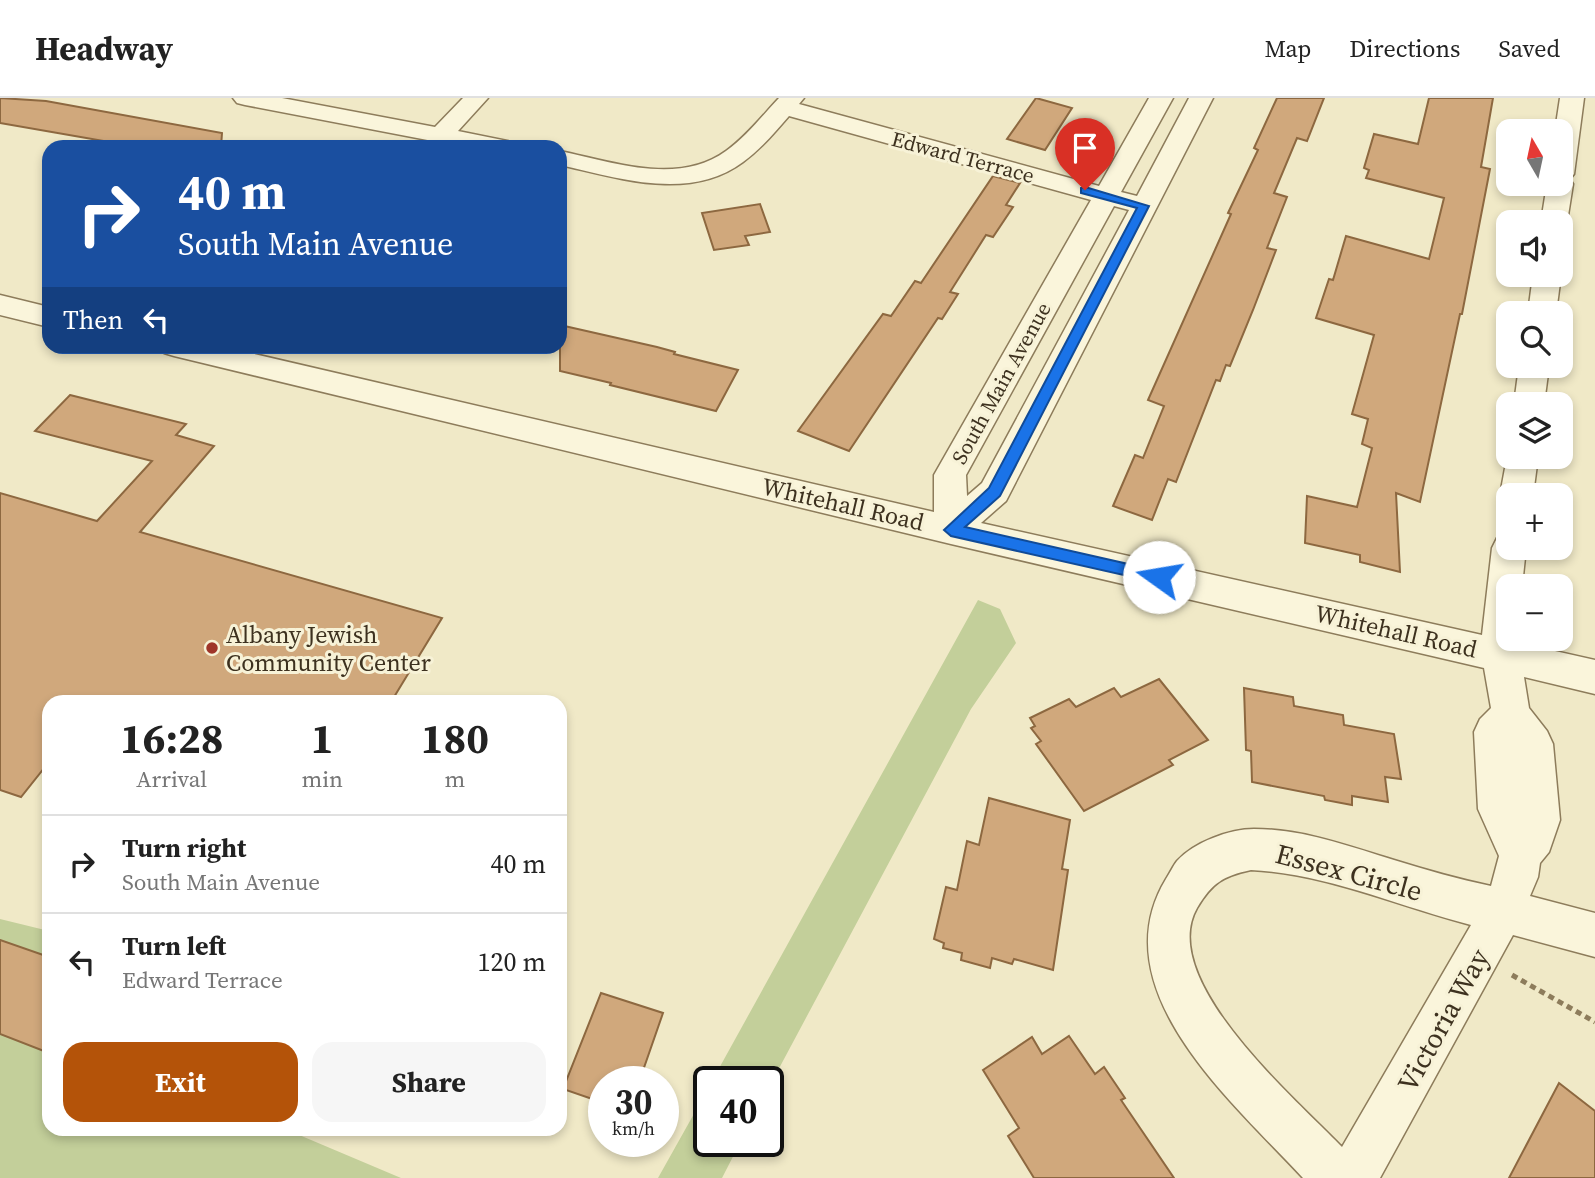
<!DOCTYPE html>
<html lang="en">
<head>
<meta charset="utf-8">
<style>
	:root { --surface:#fff; --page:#f6f6f6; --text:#222; --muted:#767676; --line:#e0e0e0; --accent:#b45309 }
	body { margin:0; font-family:"Source Serif 4",serif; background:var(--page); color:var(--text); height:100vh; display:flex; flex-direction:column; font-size:26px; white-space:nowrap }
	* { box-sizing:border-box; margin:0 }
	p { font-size:23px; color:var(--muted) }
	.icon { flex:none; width:38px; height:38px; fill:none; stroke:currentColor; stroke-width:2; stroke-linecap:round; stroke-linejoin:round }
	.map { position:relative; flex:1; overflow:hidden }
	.panel { position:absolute; left:42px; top:597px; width:525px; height:441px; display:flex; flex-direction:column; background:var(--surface); border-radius:21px; box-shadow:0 4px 10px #0003 }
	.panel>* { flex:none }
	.guide { position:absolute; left:42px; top:42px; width:525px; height:214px; border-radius:21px; box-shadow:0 4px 10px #0003; background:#1a4fa0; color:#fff; overflow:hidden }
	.needle { width:46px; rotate:351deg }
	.tools { position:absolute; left:1496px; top:21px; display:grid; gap:14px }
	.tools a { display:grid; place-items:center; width:77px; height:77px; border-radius:14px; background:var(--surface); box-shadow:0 4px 10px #0003; font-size:35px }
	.speed { position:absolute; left:588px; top:968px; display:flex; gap:14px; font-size:35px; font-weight:700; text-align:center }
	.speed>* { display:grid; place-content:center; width:91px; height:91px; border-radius:50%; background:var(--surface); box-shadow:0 4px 10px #0003; line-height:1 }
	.speed small { font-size:18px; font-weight:400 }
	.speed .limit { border:4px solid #111; border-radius:10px; background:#fff; color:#111 }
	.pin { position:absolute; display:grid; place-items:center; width:60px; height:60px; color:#fff; margin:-72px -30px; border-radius:50% 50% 50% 0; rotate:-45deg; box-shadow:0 0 7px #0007 }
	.pin .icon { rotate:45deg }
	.me { position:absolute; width:77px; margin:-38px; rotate:283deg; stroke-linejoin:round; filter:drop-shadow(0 0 5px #0008) }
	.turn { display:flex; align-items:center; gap:24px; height:147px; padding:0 21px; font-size:32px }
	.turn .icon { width:91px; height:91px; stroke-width:2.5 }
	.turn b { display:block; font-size:49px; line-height:60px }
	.then { display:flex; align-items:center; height:66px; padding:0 21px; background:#0003; gap:14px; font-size:26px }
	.eta { display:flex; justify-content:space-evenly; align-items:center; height:119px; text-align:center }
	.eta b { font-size:42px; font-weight:700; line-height:49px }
	.action { display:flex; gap:14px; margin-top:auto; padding:14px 21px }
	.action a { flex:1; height:80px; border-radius:21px; background:var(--accent); color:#fff; font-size:28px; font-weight:700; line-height:80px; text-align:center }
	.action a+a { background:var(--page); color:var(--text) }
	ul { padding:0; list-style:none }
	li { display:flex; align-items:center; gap:21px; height:98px; padding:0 21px; border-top:2px solid var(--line) }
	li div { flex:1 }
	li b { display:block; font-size:26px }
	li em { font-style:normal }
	header { display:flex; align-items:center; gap:42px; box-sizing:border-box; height:98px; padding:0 35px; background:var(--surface); border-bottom:2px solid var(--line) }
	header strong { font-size:33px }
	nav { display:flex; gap:38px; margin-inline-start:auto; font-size:24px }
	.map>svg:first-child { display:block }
	.green { fill:#c3cf9a }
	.building { fill:#d0a87c; stroke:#8d6840; stroke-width:2 }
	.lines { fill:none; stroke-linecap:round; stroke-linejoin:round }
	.minor-casing { stroke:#8d7c5b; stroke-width:3 }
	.path { stroke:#8d7c5b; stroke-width:5; stroke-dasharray:6 4.5; stroke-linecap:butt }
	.minor { fill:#faf5db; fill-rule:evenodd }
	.route { fill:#1a73e8; stroke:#114b97; stroke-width:2 }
	.poi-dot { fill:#9f3529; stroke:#f7f2d7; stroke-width:2.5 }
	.labels { text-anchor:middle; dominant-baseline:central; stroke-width:6; stroke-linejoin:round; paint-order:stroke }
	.far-street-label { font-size:21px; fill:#3d311f; stroke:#f7f2d7 }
	.street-label { font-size:24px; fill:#3d311f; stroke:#f7f2d7 }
	.poi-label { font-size:24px; fill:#3d311f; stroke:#f7f2d7; text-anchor:start }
	.near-street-label { font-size:28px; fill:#3d311f; stroke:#f7f2d7 }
</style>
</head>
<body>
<header>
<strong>Headway</strong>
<nav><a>Map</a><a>Directions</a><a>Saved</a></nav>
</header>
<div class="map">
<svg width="1595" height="1080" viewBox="0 0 1595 1080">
	<rect width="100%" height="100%" fill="#f0e9c7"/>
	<!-- green -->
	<g class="green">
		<polygon points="978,502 1000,511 1016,545 971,611 768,991 768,984 712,983"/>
		<polygon points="0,821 49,833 49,1031 285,1031 401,1080 0,1080"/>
		<polygon points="709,989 709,1043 741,1043 722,1080 658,1080"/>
	</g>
	<!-- building -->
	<g class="building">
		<polygon points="0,0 46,3 222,35 221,49 138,49 0,25"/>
		<polygon points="1036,0 1072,10 1045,52 1007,41"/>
		<polygon points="1277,0 1324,0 1307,43 1297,40 1274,95 1287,99 1267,150 1276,152 1253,212 1230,268 1226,267 1220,283 1216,282 1176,384 1168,381 1152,422 1113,408 1135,357 1143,360 1164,308 1148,302 1231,116 1228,115 1258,52 1254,50"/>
		<polygon points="1429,0 1493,0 1481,69 1490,71 1462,216 1460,216 1420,404 1396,395 1400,474 1360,464 1360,457 1305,445 1307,398 1357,409 1372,350 1362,346 1368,321 1352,316 1374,237 1316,220 1329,181 1333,182 1346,138 1429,161 1444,100 1366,80 1369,72 1364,70 1374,36 1418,46"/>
		<polygon points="993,78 1020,85 1006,107 1013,109 993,139 986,137 950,194 958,196 942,221 938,220 849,353 798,333 883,216 891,218 915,183 921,185"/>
		<polygon points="760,106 770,134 745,138 749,147 714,152 702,115"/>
		<polygon points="560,227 657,249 675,254 674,256 738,272 716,313 610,287 611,285 560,273"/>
		<polygon points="70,297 186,326 176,337 214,348 140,434 442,520 391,604 49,604 49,664 21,699 0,692 0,395 97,423 152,363 35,333"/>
		<polygon points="1159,581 1208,642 1169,662 1173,667 1084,713 1036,646 1041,643 1031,630 1035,628 1030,620 1069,601 1076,609 1114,590 1121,599"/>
		<polygon points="1244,590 1293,599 1294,608 1343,617 1344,627 1394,636 1401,681 1385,679 1388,704 1352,698 1352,707 1325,702 1324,698 1252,684 1251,653 1246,652"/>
		<polygon points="989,700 1070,722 1062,771 1068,772 1053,872 1014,861 1012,866 992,860 990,870 961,862 962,855 943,850 944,845 934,841 946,789 957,792 967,743 979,747"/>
		<polygon points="0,842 49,859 49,955 0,936"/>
		<polygon points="601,895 663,915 639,984 604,984 604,1005 563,991"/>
		<polygon points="1069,938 1095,976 1104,969 1125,1000 1121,1002 1174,1080 1034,1080 1008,1038 1019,1030 983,972 1032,939 1042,956"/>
		<polygon points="1559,985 1595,1013 1595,1080 1509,1080"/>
	</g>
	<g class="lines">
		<!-- minor casing -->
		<g class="minor-casing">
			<g id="minor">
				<polygon points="233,0 282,0 435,29 463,0 488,0 458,33 512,44 515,49 464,49 245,7 237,5"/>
				<path d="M779 0H804L799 6 1099 88 1149 0H1173L1121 94 1137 98 1189 0H1213L1006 403 981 425 1482 537 1492 450 1497 440 1508 436V450H1526L1522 488H1508V541H1519V545L1595 562V596L1524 579 1529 610 1547 633 1553 646 1560 722 1549 754 1540 765 1538 779 1530 798 1595 815V859L1513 837 1380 1080H1303C1235 1006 1099 892 1166 781 1170 775 1173 768 1177 763 1194 744 1230 731 1254 731 1303 731 1348 748 1394 762 1426 772 1458 781 1491 788L1499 758 1478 711 1474 634 1480 621 1491 610 1484 570 951 446 174 258 164 255 159 248H220L934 414V377L1091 102 789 18C775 34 761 51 743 64 689 104 619 80 560 67V53C613 64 678 88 726 53 747 38 762 18 779 0ZM1114 108 1129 112 982 385 967 398 966 377ZM1251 772C1328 776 1397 808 1471 827L1342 1049C1297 1002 1156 882 1197 810 1212 785 1223 778 1251 772Z"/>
				<polygon points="1560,0 1584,0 1574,76 1570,81 1573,86 1567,124 1561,130 1561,124 1541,124 1547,86 1561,86 1561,33 1555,33"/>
				<polygon points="1533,177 1561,177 1556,215 1528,215"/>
				<polygon points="0,197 49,209 49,229 0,217"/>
				<polygon points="1519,268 1549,268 1544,306 1514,306"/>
				<polygon points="1508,354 1508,359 1538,359 1533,397 1508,397 1508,407 1500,397"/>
			</g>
		</g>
		<!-- path -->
		<polyline class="path" points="1512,877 1595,924"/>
		<!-- minor -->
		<use href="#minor" class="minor"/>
	</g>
	<!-- route -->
	<polygon class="route" points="1085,89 1149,108 1000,398 965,429 1159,473 1166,479 1159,485 951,438 944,432 989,390 1137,110 1081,95 1081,90"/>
	<!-- markers -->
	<circle class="poi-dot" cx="212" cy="550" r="7"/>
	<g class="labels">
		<!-- far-street labels -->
		<g class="far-street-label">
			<text transform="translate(963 59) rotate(15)">Edward Terrace</text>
			<text transform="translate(1001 285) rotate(-61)">South Main Avenue</text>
		</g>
		<!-- street labels -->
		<g class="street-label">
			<text transform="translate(843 406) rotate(13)">Whitehall Road</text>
			<text transform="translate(1396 533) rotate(13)">Whitehall Road</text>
		</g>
		<!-- poi labels -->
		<g class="poi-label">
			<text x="226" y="536">Albany Jewish<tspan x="226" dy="28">Community Center</tspan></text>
		</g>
		<!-- near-street labels -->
		<g class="near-street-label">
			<text transform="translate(1349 774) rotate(15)">Essex Circle</text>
			<text transform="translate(1443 922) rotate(-61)">Victoria Way</text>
		</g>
	</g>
</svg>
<div class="tools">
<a><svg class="needle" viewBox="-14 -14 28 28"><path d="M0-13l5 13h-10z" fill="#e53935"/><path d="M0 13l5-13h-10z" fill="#767676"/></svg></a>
<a><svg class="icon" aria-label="sound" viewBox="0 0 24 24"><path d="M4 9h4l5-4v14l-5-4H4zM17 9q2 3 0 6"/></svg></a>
<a><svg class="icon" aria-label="search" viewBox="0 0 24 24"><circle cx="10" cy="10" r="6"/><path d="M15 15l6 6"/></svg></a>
<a><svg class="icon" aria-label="layers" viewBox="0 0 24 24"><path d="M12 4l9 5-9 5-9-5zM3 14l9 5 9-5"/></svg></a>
<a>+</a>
<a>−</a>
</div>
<div class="speed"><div>30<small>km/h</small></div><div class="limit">40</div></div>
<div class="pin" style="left:1085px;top:92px;background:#d93025"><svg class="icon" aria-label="arrive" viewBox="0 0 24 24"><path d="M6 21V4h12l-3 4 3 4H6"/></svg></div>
<svg class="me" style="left:1159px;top:479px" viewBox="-20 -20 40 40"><circle r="19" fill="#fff"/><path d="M0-13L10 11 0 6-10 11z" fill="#1a73e8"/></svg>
<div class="guide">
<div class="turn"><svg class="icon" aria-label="right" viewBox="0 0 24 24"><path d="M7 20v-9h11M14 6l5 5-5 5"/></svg><div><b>40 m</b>South Main Avenue</div></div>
<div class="then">Then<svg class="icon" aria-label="left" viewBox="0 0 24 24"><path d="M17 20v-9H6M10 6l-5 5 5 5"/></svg></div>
</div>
<section class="panel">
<div class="eta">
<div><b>16:28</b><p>Arrival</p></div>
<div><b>1</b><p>min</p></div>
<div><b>180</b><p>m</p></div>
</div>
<ul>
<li><svg class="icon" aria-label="right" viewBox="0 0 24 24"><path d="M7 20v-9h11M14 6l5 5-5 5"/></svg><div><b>Turn right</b><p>South Main Avenue</p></div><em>40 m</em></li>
<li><svg class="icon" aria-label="left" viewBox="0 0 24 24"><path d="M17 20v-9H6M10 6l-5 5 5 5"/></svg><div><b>Turn left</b><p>Edward Terrace</p></div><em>120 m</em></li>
</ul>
<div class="action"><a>Exit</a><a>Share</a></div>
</section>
</div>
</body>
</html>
